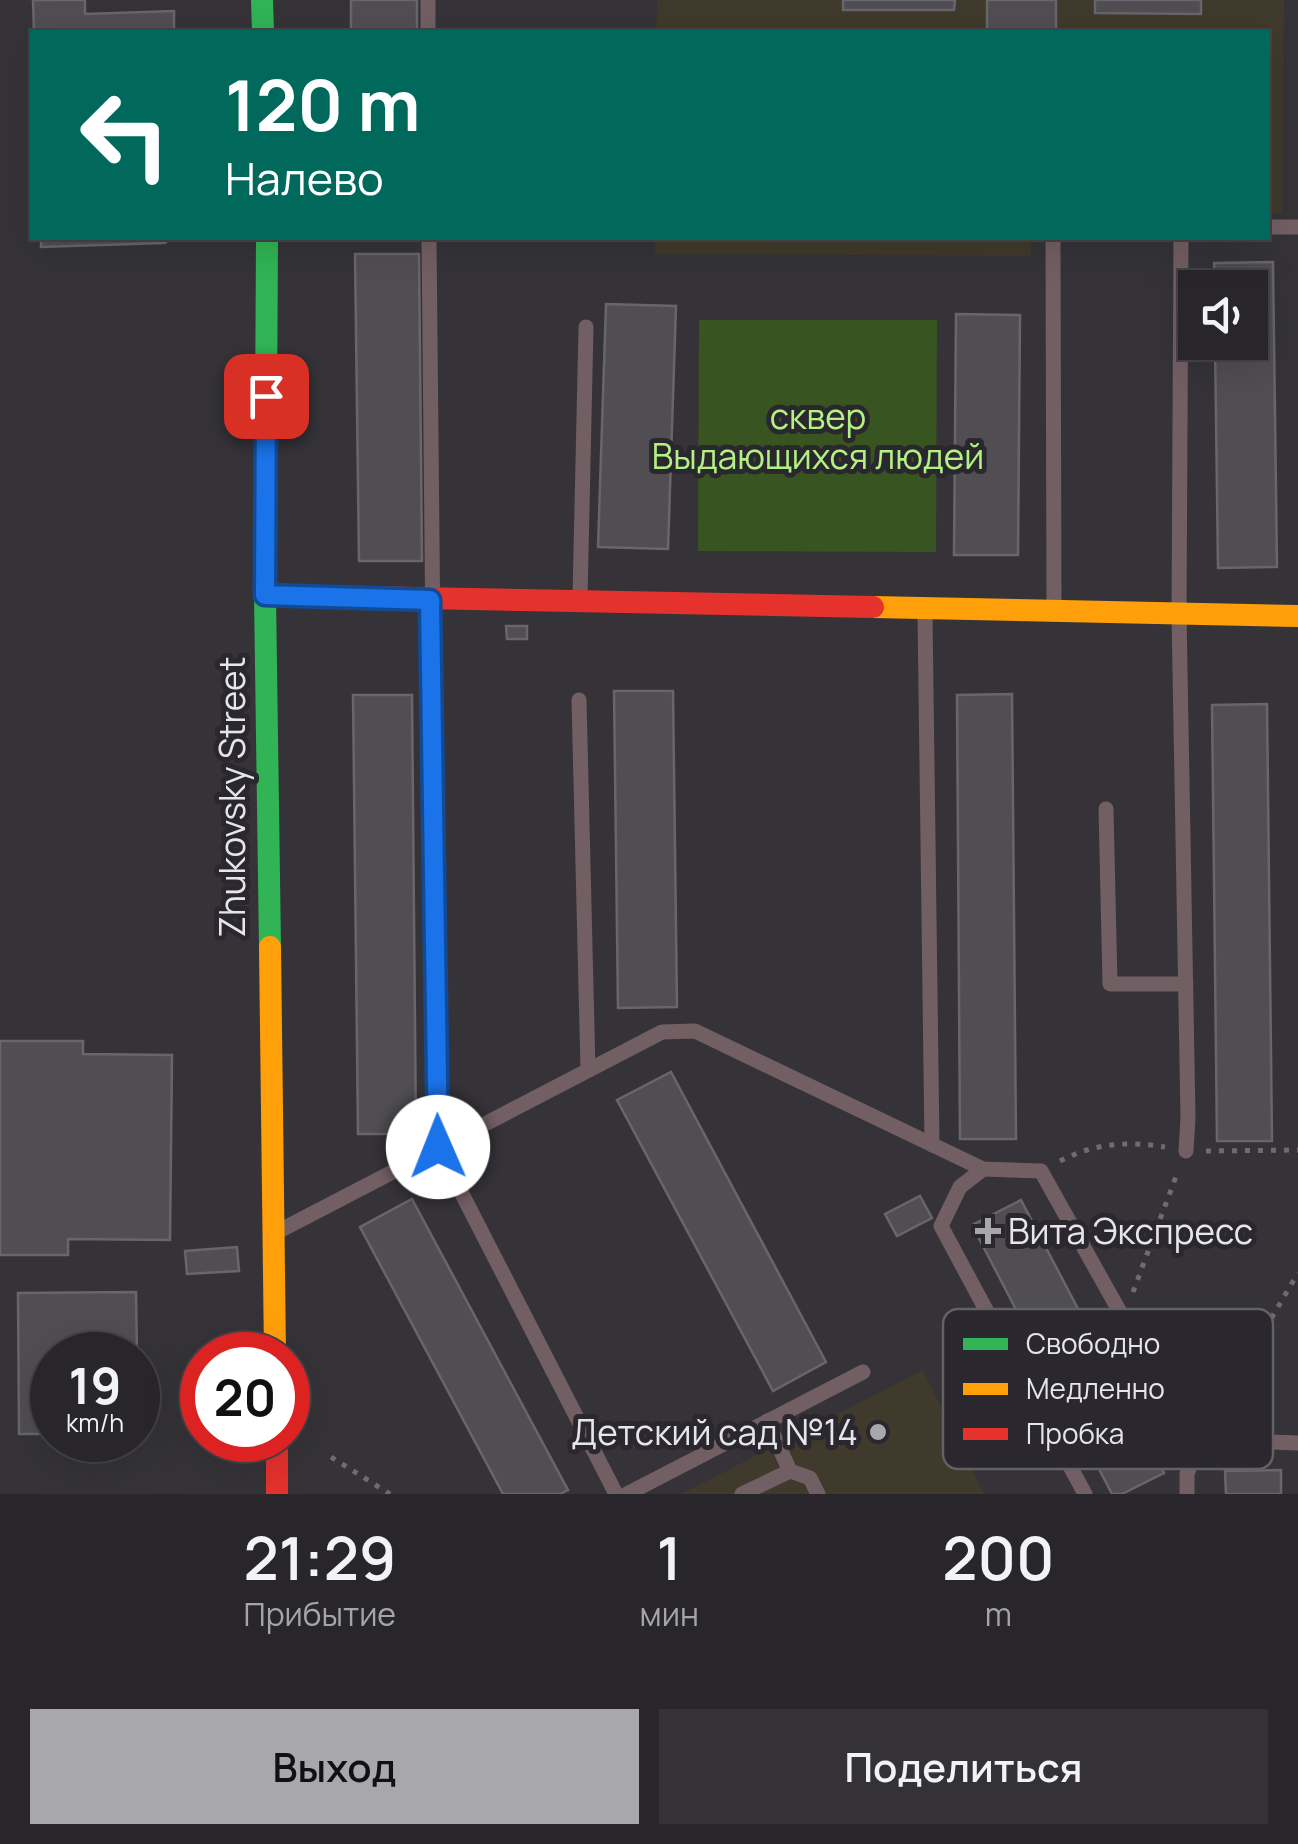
<!DOCTYPE html>
<html lang="ru">
<head>
<meta charset="utf-8">
<style>
	:root { --surface:#28262a; --page:#343236; --text:#f1f3f6; --muted:#a5a5a8; --line:#444347; --accent:#a8a7ab }
	body { margin:0; font-family:Manrope,sans-serif; background:var(--page); color:var(--text); height:100vh; display:flex; flex-direction:column; font-size:38px; white-space:nowrap }
	* { box-sizing:border-box; margin:0 }
	p { font-size:32px; color:var(--muted) }
	.icon { flex:none; width:55px; height:55px; fill:none; stroke:currentColor; stroke-width:2; stroke-linecap:round; stroke-linejoin:round }
	.map { position:relative; height:1494px; overflow:hidden }
	.sheet { display:flex; flex-direction:column; background:var(--surface); flex:1 }
	.sheet>* { flex:none }
	.banner { position:absolute; left:30px; top:30px; width:1240px; height:210px; border-radius:0px; box-shadow:0 10px 40px #0002,0 0 0 2px var(--line); background:#00695c; color:#fff; overflow:hidden }
	.controls { position:absolute; left:1178px; top:270px; display:grid; gap:20px }
	.controls a { display:grid; place-items:center; width:90px; height:90px; border-radius:0px; background:var(--surface); box-shadow:0 10px 40px #0002,0 0 0 2px var(--line); font-size:50px }
	.speed { position:absolute; left:30px; top:1332px; display:flex; gap:20px; font-size:50px; font-weight:700; text-align:center }
	.speed>* { display:grid; place-content:center; width:130px; height:130px; border-radius:50%; background:var(--surface); box-shadow:0 10px 40px #0002,0 0 0 2px var(--line); line-height:1 }
	.speed small { font-size:25px; font-weight:400 }
	.speed .limit { border:15px solid #d22; background:#fff; color:#111 }
	.pin { position:absolute; display:grid; place-items:center; width:85px; height:85px; color:#fff; margin:-42px; border-radius:20px; box-shadow:0 5px 15px #0006 }
	.me { position:absolute; width:110px; margin:-55px; rotate:359deg; stroke-linejoin:round; filter:drop-shadow(0 0 8px #0008) }
	.turn { display:flex; align-items:center; gap:35px; height:210px; padding:0 30px; font-size:45px }
	.turn .icon { width:130px; height:130px; stroke-width:2.5 }
	.turn b { display:block; font-size:70px; line-height:85px }
	.eta { display:flex; justify-content:space-evenly; align-items:center; height:170px; text-align:center }
	.eta b { font-size:60px; font-weight:600; line-height:70px }
	.primary-button { display:flex; gap:20px; margin-top:auto; padding:20px 30px }
	.primary-button a { flex:1; height:115px; border-radius:0px; background:var(--accent); color:#111; font-size:40px; font-weight:600; line-height:115px; text-align:center }
	.primary-button a+a { background:var(--page); color:var(--text) }
	.map>svg:first-child { display:block }
	.education { fill:#3f3a2b }
	.green { fill:#385420 }
	.building { fill:#504e52; stroke:#68666a; stroke-width:2.5 }
	.lines { fill:none; stroke-linecap:round; stroke-linejoin:round }
	.path { stroke:#75696d; stroke-width:5; stroke-dasharray:5 8; stroke-linecap:butt }
	.lane { stroke:#725f63; stroke-width:15 }
	.fast { stroke:#30b455; stroke-width:22 }
	.slow { stroke:#ff9f0a; stroke-width:22 }
	.jam { stroke:#e5322d; stroke-width:22 }
	.route-casing { stroke:#114b97; stroke-width:25 }
	.route { stroke:#1a73e8; stroke-width:18 }
	.poi-dot { fill:#a8a7ab; stroke:#2a282e; stroke-width:4 }
	.labels { text-anchor:middle; dominant-baseline:central; stroke-width:10; stroke-linejoin:round; paint-order:stroke }
	.park-label { font-size:35px; fill:#b2f182; stroke:#2a282e }
	.street-label { font-size:35px; fill:#e6e5e9; stroke:#2a282e }
	.poi-label { font-size:35px; fill:#e6e5e9; stroke:#2a282e; text-anchor:start }
	.key { fill:#2a282e; stroke:#626166; stroke-width:2.5 }
	.key-label { font-size:28px; fill:#e6e5e9 }
</style>
</head>
<body>
<div class="map">
<svg width="1298" height="1494" viewBox="0 0 1298 1494">
	<rect width="100%" height="100%" fill="#353338"/>
	<!-- education -->
	<g class="education">
		<polygon points="657,0 1284,0 1282,213 1268,213 1268,32 656,32"/>
		<polygon points="655,238 1031,238 1031,256 655,254"/>
		<polygon points="923,1370 984,1494 681,1494"/>
	</g>
	<!-- green -->
	<polygon class="green" points="699,320 937,320 936,552 698,551"/>
	<!-- building -->
	<g class="building">
		<polygon points="33,0 85,0 85,14 174,11 174,32 34,32"/>
		<rect x="351" y="0" width="66" height="32"/>
		<polygon points="843,0 955,0 954,10 843,10"/>
		<rect x="987" y="0" width="69" height="32"/>
		<polygon points="1095,0 1201,0 1201,14 1095,13"/>
		<polygon points="41,238 170,238 165,243 41,247"/>
		<polygon points="355,254 419,254 422,561 359,561"/>
		<polygon points="1273,262 1277,567 1218,568 1215,342 1250,342 1250,288 1215,288 1214,263"/>
		<polygon points="606,304 676,306 668,549 598,547"/>
		<polygon points="956,314 1020,315 1018,555 954,555"/>
		<polygon points="506,626 527,626 527,639 507,639"/>
		<polygon points="614,691 673,691 677,1007 618,1008"/>
		<polygon points="1012,694 1016,1139 960,1139 957,695"/>
		<polygon points="353,695 412,695 416,1134 358,1134"/>
		<polygon points="1267,704 1272,1141 1217,1141 1212,705"/>
		<polygon points="0,1041 83,1041 83,1054 172,1055 170,1240 68,1239 68,1255 0,1255"/>
		<polygon points="671,1072 826,1362 773,1391 617,1100"/>
		<polygon points="920,1196 932,1218 897,1236 885,1214"/>
		<polygon points="412,1199 568,1490 560,1494 503,1494 360,1227"/>
		<polygon points="1021,1200 1164,1473 1122,1494 1112,1494 972,1225"/>
		<polygon points="237,1247 239,1271 187,1274 185,1251"/>
		<polygon points="136,1292 137,1355 52,1355 52,1434 19,1434 18,1293"/>
		<polygon points="1281,1470 1281,1494 1226,1494 1225,1471"/>
	</g>
	<g class="lines">
		<!-- path -->
		<g class="path">
			<polyline points="1206,1151 1298,1150"/>
			<path d="M1060 1161C1095 1143 1127 1141 1165 1147"/>
			<polyline points="1133,1292 1178,1171"/>
			<polyline points="1212,1419 1298,1273"/>
			<polyline points="331,1457 390,1494"/>
		</g>
		<!-- lane -->
		<g class="lane">
			<polyline points="428,0 428,32"/>
			<polyline points="1268,227 1298,227"/>
			<polyline points="429,238 438,1147 616,1494"/>
			<polyline points="1053,238 1054,607"/>
			<polyline points="1181,238 1179,614 1188,1118 1186,1151"/>
			<polyline points="580,598 586,327"/>
			<polyline points="925,614 932,1145"/>
			<polyline points="579,700 588,1070"/>
			<polyline points="1106,809 1110,984 1186,984"/>
			<polyline points="983,1169 960,1187 941,1226 1085,1494"/>
			<polyline points="279,1231 662,1032 695,1031 983,1169 1041,1171 1191,1439 1298,1443"/>
			<polyline points="767,1421 790,1471"/>
			<polyline points="627,1494 863,1372"/>
			<polyline points="742,1494 790,1471 810,1478 818,1494"/>
			<polyline points="1187,1494 1187,1474 1201,1439"/>
		</g>
		<!-- fast -->
		<g class="fast">
			<polyline points="262,0 263,32"/>
			<polyline points="267,238 265,595 270,947"/>
		</g>
		<!-- slow -->
		<g class="slow">
			<polyline points="873,607 1298,616"/>
			<polyline points="270,947 275,1355"/>
		</g>
		<!-- jam -->
		<g class="jam">
			<polyline points="265,595 873,607"/>
			<polyline points="277,1440 277,1494"/>
		</g>
	</g>
	<g class="lines">
		<!-- route casing -->
		<g class="route-casing">
			<polyline id="route" points="266,396 265,595 430,600 438,1147"/>
		</g>
		<!-- route -->
		<use href="#route" class="route"/>
	</g>
	<!-- markers -->
	<g class="poi-dot">
		<path d="M983 1216h10v10h10v10h-10v10h-10v-10h-10v-10h10z"/>
		<circle cx="878" cy="1432" r="10"/>
	</g>
	<g class="labels">
		<!-- park labels -->
		<g class="park-label">
			<text x="818" y="416">сквер<tspan x="818" dy="40">Выдающихся людей</tspan></text>
		</g>
		<!-- street labels -->
		<g class="street-label">
			<text transform="translate(232 797) rotate(-90)">Zhukovsky Street</text>
		</g>
		<!-- poi labels -->
		<g class="poi-label">
			<text x="1008" y="1231">Вита Экспресс</text>
			<text x="858" y="1432" text-anchor="end">Детский сад №14</text>
		</g>
	</g>
	<!-- legend -->
	<rect x="943" y="1309" width="330" height="160" rx="15" class="key"/>
	<rect x="963" y="1338" width="45" height="12" fill="#30b455"/>
	<rect x="963" y="1383" width="45" height="12" fill="#ff9f0a"/>
	<rect x="963" y="1428" width="45" height="12" fill="#e5322d"/>
	<g class="key-label">
		<text x="1026" y="1354">Свободно</text>
		<text x="1026" y="1399">Медленно</text>
		<text x="1026" y="1444">Пробка</text>
	</g>
</svg>
<div class="controls">
<a><svg class="icon" aria-label="sound" viewBox="0 0 24 24"><path d="M4 9h4l5-4v14l-5-4H4zM17 9q2 3 0 6"/></svg></a>
</div>
<div class="speed"><div>19<small>km/h</small></div><div class="limit">20</div></div>
<div class="pin" style="left:266px;top:396px;background:#d93025"><svg class="icon" aria-label="arrive" viewBox="0 0 24 24"><path d="M6 21V4h12l-3 4 3 4H6"/></svg></div>
<svg class="me" style="left:438px;top:1147px" viewBox="-20 -20 40 40"><circle r="19" fill="#fff"/><path d="M0-13L10 11 0 6-10 11z" fill="#1a73e8"/></svg>
<div class="banner">
<div class="turn"><svg class="icon" aria-label="left" viewBox="0 0 24 24"><path d="M17 20v-9H6M10 6l-5 5 5 5"/></svg><div><b>120 m</b>Налево</div></div>
</div>
</div>
<section class="sheet">
<div class="eta">
<div><b>21:29</b><p>Прибытие</p></div>
<div><b>1</b><p>мин</p></div>
<div><b>200</b><p>m</p></div>
</div>
<div class="primary-button"><a>Выход</a><a>Поделиться</a></div>
</section>
</body>
</html>
